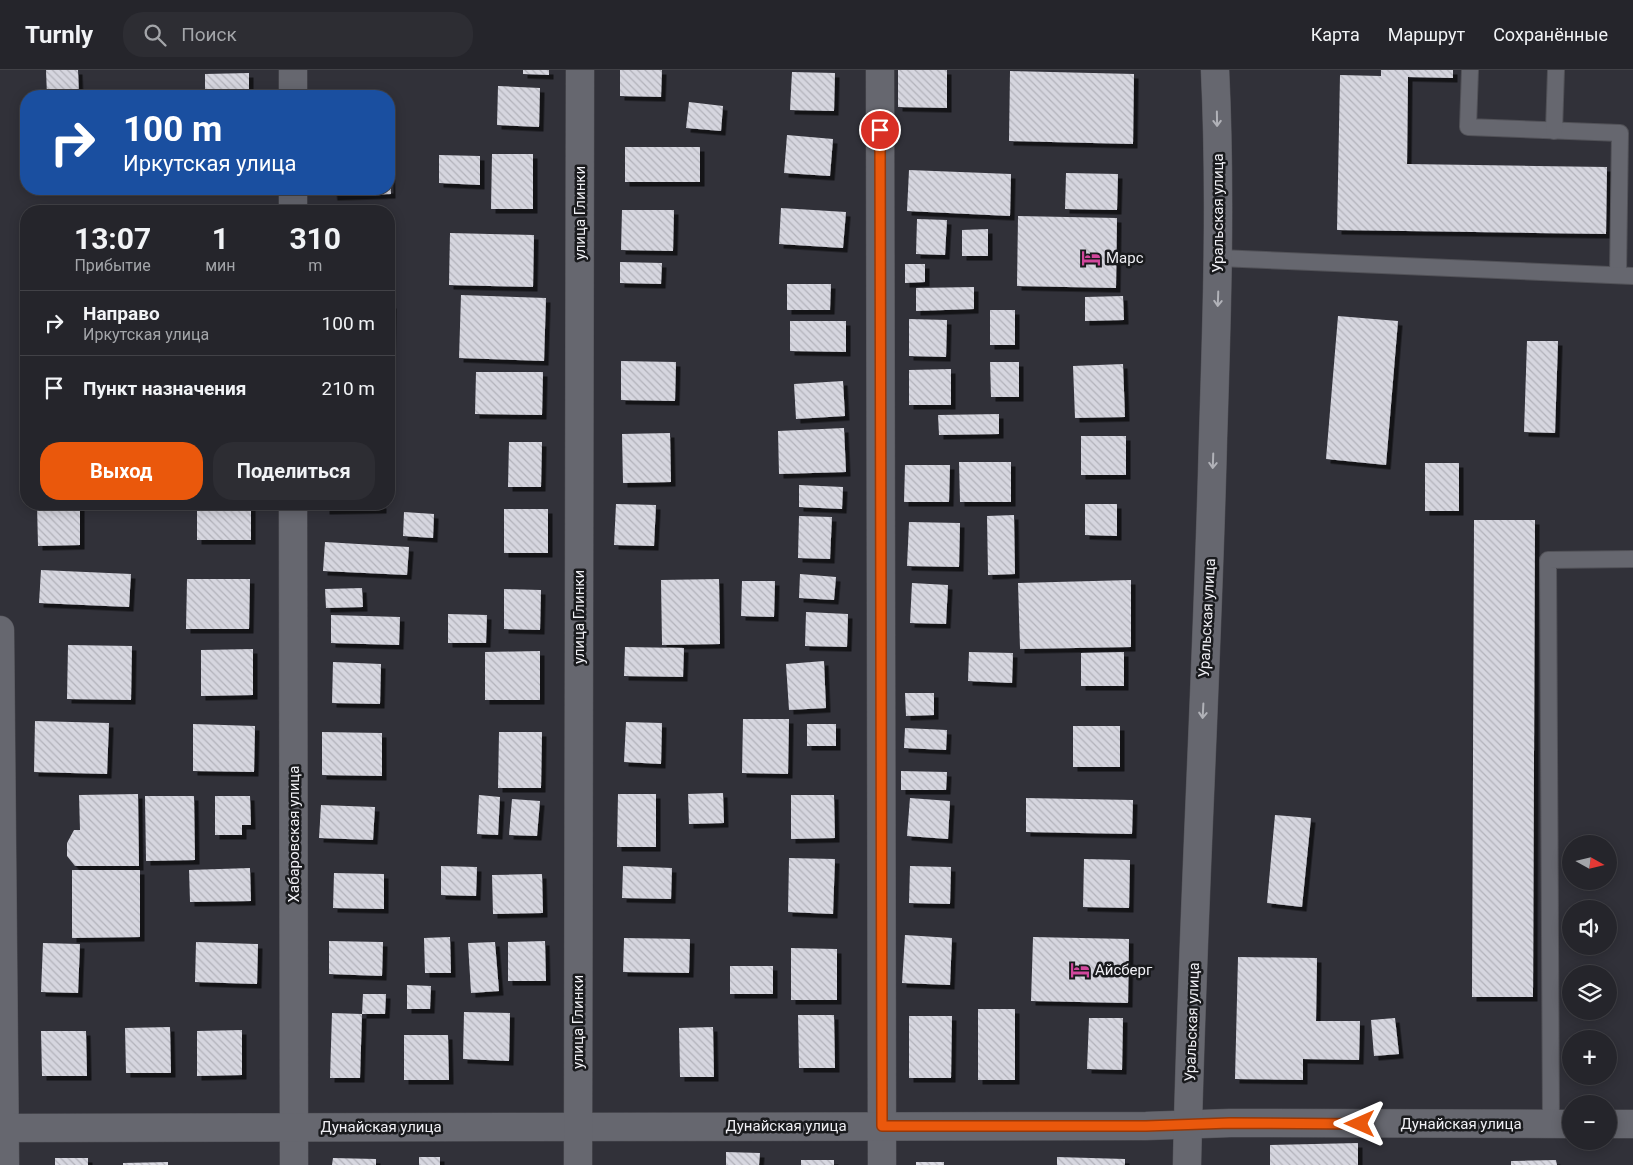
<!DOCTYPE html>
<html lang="ru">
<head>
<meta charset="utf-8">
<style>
	:root { --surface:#25252b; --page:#2d2d33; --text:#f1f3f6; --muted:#a3a5a9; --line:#424247; --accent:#ea580c }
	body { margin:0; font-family:Roboto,sans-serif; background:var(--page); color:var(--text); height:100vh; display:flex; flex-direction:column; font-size:19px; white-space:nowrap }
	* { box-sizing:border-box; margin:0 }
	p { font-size:16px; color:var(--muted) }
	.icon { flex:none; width:28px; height:28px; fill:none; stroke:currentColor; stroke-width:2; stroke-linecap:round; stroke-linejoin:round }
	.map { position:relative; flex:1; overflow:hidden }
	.drawer { position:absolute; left:20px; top:135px; width:375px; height:305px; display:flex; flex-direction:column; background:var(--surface); border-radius:20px; box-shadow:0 2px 12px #0003,0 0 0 1px var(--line) }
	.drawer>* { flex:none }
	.banner { position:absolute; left:20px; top:20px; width:375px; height:105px; border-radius:20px; box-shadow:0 2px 12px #0003,0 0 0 1px var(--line); background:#1a4fa0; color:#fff; overflow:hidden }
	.needle { width:32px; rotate:98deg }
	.controls { position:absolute; left:1562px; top:765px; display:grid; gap:10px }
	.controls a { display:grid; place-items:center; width:55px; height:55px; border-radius:50%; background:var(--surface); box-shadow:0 2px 12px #0003,0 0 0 1px var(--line); font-size:25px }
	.pin { position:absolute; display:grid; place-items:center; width:42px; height:42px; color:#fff; margin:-21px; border:2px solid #fff; border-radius:50%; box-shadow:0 1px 5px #0007 }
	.me { position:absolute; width:55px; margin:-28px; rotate:270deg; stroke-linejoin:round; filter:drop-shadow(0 0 4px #0008) }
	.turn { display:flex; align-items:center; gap:18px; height:105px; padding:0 20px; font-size:22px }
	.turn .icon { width:65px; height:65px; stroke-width:2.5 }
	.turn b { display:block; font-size:35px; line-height:42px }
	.eta { display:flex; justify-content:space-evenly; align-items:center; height:85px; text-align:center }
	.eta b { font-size:30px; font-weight:700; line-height:35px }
	.action { display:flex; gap:10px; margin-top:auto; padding:10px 20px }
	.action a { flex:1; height:58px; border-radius:20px; background:var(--accent); color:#fff; font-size:20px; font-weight:700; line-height:58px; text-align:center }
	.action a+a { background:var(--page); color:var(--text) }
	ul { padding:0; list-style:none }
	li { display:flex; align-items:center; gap:15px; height:65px; padding:0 20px; border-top:1px solid var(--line) }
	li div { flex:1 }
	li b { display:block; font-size:19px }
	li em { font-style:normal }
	header { display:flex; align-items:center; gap:30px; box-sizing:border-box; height:70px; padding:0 25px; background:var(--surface); border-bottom:1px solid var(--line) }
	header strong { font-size:24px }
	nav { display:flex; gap:28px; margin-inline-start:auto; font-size:18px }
	.search { width:350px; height:45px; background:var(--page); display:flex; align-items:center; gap:12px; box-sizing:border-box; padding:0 18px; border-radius:20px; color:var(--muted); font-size:19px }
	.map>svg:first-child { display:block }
	.building { fill:url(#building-back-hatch); filter:url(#shadow) }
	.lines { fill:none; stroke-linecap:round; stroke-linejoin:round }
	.lane-casing { stroke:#515157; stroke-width:18 }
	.street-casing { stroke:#515157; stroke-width:29 }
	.secondary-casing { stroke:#515157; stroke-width:29 }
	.lane { stroke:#66676f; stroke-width:16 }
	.street { stroke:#66676f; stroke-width:28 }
	.secondary { stroke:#66676f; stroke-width:28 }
	.oneway { stroke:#b1b2b8 }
	.route-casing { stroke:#983908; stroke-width:12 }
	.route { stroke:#ea580c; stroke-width:9 }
	.labels { text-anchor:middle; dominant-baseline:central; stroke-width:5; stroke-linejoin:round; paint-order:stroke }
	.street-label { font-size:15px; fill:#efeff4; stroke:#191a1d }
	.poi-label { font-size:15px; fill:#efeff4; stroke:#191a1d; text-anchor:start }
</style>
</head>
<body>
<header>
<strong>Turnly</strong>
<div class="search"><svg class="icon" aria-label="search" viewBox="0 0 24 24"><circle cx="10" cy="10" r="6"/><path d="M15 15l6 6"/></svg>Поиск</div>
<nav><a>Карта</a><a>Маршрут</a><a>Сохранённые</a></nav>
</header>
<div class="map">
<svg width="1633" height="1095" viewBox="0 0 1633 1095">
	<defs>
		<pattern id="building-back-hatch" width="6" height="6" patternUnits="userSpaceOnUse" patternTransform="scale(1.25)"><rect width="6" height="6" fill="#d6d6df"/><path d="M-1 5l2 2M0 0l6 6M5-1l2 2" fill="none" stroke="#b2b2ba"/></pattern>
		<filter id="shadow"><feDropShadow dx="4.5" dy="4.5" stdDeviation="0" flood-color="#0009"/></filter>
	</defs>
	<rect width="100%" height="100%" fill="#313139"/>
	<!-- building -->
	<g class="building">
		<polygon points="46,0 78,0 79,26 47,26"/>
		<polygon points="523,0 549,0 549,5 523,4"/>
		<polygon points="620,0 662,0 661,27 620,26"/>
		<polygon points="898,0 947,0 947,38 898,37"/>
		<polygon points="1381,0 1453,0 1453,8 1408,7 1407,94 1607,97 1606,164 1337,160 1340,5 1381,6"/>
		<polygon points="1010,1 1134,4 1133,74 1009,71"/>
		<polygon points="792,2 835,3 834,41 790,40"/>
		<polygon points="249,3 249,26 205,26 205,4"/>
		<polygon points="498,16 540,18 539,57 497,55"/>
		<rect x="333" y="24" width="33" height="2"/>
		<polygon points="689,32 723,36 721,61 686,58"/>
		<polygon points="787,65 833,69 830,106 784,103"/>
		<rect x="625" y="77" width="75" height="35"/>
		<polygon points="492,84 533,84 533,139 491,139"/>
		<polygon points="439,85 480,86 480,115 439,113"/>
		<polygon points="389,93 390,93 391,124 333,126 332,119 389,119"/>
		<polygon points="909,100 1011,104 1010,146 907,141"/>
		<polygon points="1066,103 1118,104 1117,140 1065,139"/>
		<polygon points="781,138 846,142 843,178 779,174"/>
		<polygon points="622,140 674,140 673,181 621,180"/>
		<polygon points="1018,146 1117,148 1116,218 1017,216"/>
		<polygon points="917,149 947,150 945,185 916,184"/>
		<polygon points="988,159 988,186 962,186 962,160"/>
		<polygon points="450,163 534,165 533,217 449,215"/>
		<polygon points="620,192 662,193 661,214 620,213"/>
		<polygon points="905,194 925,194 925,212 905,213"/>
		<polygon points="787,214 831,214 830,240 787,240"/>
		<polygon points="974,217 974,239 916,241 916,218"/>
		<polygon points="461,225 546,228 544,291 459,288"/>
		<polygon points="1123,226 1124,250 1085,251 1085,227"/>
		<polygon points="389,234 392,234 391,278 389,278"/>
		<rect x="990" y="240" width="25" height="35"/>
		<polygon points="1338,246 1398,251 1386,395 1326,389"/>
		<polygon points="909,249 947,250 946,287 909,286"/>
		<polygon points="790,251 846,251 846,282 790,281"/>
		<polygon points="1527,271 1558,271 1555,363 1524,362"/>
		<polygon points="621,291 676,292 675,331 621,330"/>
		<polygon points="990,292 1019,292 1019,327 991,327"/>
		<polygon points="1123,294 1125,347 1075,348 1073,296"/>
		<polygon points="951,299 951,335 909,335 909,300"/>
		<polygon points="476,302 543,302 542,345 475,344"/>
		<polygon points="843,311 845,346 796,349 794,314"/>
		<polygon points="390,325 391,351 389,351 389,326"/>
		<polygon points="999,344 999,364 939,365 938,345"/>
		<polygon points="844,358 846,402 779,404 778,361"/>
		<polygon points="670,363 671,412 623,413 622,364"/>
		<rect x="1081" y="366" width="45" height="39"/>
		<polygon points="509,372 542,372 541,417 508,417"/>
		<polygon points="959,392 1011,392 1011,432 960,432"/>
		<rect x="1425" y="393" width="34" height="48"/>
		<polygon points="905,395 950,395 949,432 904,432"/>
		<polygon points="799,415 843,417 842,439 799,437"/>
		<polygon points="37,434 80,434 80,475 38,476"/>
		<polygon points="325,434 382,434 382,439 325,440"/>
		<polygon points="616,434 656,435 654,476 614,475"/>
		<polygon points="1085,434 1117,434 1117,466 1085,465"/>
		<polygon points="251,435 251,470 197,470 197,436"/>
		<rect x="504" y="439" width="44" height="44"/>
		<polygon points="404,442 434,444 433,468 403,466"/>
		<polygon points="1014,445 1015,504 988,505 987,446"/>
		<polygon points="799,446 832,447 830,489 798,488"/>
		<polygon points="1474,450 1535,450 1533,927 1472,927"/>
		<polygon points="909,452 960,453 959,497 907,496"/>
		<polygon points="325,472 409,477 407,505 323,501"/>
		<polygon points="41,500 131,504 129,537 39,533"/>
		<polygon points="800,504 836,507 834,530 799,528"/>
		<polygon points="187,509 250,509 249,559 186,559"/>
		<polygon points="719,509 720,574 662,575 661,510"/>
		<polygon points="1131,510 1131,577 1020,579 1018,513"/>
		<polygon points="742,511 775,511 774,547 741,546"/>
		<polygon points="912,513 948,515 946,554 910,553"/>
		<polygon points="362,518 363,537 326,538 325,519"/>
		<polygon points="504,519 541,520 540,560 504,559"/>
		<polygon points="806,542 848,544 847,577 805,576"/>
		<polygon points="448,544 487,545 486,573 448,573"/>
		<polygon points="331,545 400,547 399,575 331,573"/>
		<polygon points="68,575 132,576 131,630 67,629"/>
		<polygon points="625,577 684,578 683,607 624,606"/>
		<polygon points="253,579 253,625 201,626 201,580"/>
		<polygon points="540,581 540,630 485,630 485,582"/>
		<polygon points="969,582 1013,583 1012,613 968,611"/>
		<polygon points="1124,582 1124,616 1081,616 1081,583"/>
		<polygon points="824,591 826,638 789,640 786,594"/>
		<polygon points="333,592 381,594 380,634 332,633"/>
		<polygon points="905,623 934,623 934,645 906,646"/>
		<polygon points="743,649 789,649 788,704 742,703"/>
		<polygon points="35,651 109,653 107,704 34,702"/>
		<polygon points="626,652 662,653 661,694 624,692"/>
		<polygon points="193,654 255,656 254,702 193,701"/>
		<rect x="807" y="654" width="29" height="22"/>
		<rect x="1073" y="656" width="47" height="41"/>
		<polygon points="905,658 947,660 946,680 904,678"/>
		<polygon points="322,662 382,663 382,706 322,705"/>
		<polygon points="499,662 542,662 541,718 498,718"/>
		<polygon points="901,701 947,702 946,720 901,720"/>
		<polygon points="723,723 724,753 689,754 688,724"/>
		<polygon points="138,724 139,796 75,796 67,786 67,773 74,760 80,760 79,725"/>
		<polygon points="618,724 656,724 656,777 617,777"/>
		<polygon points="479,725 500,727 498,765 477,764"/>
		<polygon points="791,725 834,725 835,768 791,769"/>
		<polygon points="145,726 194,726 195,790 146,791"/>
		<polygon points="215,726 250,726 251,755 242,755 242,765 215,765"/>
		<polygon points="910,728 950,731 948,769 907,766"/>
		<polygon points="1026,728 1133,730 1132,764 1026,762"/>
		<polygon points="512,729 540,731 537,766 509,765"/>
		<polygon points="321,735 375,737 373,770 319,768"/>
		<polygon points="1275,745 1311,748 1302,837 1267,833"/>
		<polygon points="789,788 835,789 833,844 788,842"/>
		<polygon points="1084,789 1130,790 1129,838 1083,837"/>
		<polygon points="441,796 477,797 476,826 441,825"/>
		<polygon points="623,796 672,798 671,829 622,828"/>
		<polygon points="910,796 951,797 950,834 909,833"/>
		<polygon points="250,798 251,831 190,832 189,800"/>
		<polygon points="72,800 140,800 140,867 72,868"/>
		<polygon points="334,803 384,804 384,839 333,838"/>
		<polygon points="542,804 543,843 493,844 492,805"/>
		<polygon points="905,865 952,868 950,915 902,913"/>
		<polygon points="450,867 451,903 425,903 424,868"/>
		<polygon points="1033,867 1129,869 1128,933 1031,931"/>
		<polygon points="624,868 690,869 689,903 623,902"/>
		<polygon points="329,871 383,872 382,906 329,904"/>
		<polygon points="545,871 546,911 508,911 508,872"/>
		<polygon points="196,872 258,874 257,914 195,912"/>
		<polygon points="495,872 499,921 471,923 468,873"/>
		<polygon points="43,873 80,874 78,923 41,922"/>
		<polygon points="791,878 837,879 837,930 791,930"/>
		<polygon points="1238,887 1317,888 1316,951 1360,951 1359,990 1303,989 1303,1010 1235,1009"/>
		<rect x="730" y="896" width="43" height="28"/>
		<polygon points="407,915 431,916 430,939 407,939"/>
		<polygon points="363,924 386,924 385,944 362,944 360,1008 330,1008 332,943 362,944"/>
		<rect x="978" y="939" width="37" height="71"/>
		<polygon points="464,942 510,943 509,991 463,989"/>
		<polygon points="798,945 834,945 835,998 799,998"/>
		<polygon points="909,946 952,946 951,1008 909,1008"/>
		<polygon points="1089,948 1123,948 1122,1000 1087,999"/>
		<polygon points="1395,948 1399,984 1374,986 1371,950"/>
		<polygon points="170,957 171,1003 126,1003 125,958"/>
		<polygon points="713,957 714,1007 680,1007 679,958"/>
		<polygon points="242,960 242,1005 197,1006 197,961"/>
		<polygon points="41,961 86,961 87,1006 42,1006"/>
		<polygon points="404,965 448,965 449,1010 404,1010"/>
		<polygon points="1358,1073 1358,1095 1270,1095 1270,1075"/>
		<polygon points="726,1082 760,1083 759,1095 726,1095"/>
		<rect x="419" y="1087" width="21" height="8"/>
		<polygon points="1057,1087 1125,1089 1125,1095 1057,1095"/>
		<rect x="55" y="1088" width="33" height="7"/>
		<polygon points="333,1088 376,1089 376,1095 332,1095"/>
		<rect x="801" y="1090" width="33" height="5"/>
		<polygon points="1556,1090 1557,1095 1511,1095 1511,1091"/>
		<polygon points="168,1092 168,1095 123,1095 123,1093"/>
		<rect x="916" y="1092" width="28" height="3"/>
	</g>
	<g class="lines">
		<!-- lane casing -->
		<g class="lane-casing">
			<g id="lane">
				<polyline points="1470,0 1468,57 1620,63 1618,205"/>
				<polyline points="1554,61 1556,0"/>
				<polyline points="1219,188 1633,206"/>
				<polyline points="1551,1054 1548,490 1633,489"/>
			</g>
		</g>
		<!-- street casing -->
		<g class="street-casing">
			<g id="street">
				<polyline points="293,0 293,26"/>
				<polyline points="880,0 882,1095"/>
				<polyline points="293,119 293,141"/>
				<polyline points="293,434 294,1095"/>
				<polyline points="0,560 5,1095"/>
				<polyline points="1609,1054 1633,1054"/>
				<polyline points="0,1058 1146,1056 1230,1053 1571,1054"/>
				<polyline points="578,1095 580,0"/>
			</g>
		</g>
		<!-- secondary casing -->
		<g class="secondary-casing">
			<path id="secondary" d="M1187 1095C1192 853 1207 611 1213 369 1217 246 1221 123 1215 0"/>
		</g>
		<!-- lane -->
		<use href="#lane" class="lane"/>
		<!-- street -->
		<use href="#street" class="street"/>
		<!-- secondary -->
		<use href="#secondary" class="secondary"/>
	</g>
	<!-- one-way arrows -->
	<defs><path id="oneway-shaft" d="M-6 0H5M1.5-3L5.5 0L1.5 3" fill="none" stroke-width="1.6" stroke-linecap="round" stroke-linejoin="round" transform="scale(1.25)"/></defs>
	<g class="oneway">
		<use href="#oneway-shaft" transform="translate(1217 49) rotate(89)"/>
		<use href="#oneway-shaft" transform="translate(1218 229) rotate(92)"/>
		<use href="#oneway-shaft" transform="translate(1213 391) rotate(92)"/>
		<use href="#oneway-shaft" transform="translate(1203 641) rotate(93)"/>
	</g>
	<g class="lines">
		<!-- route casing -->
		<g class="route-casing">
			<polyline id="route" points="880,60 882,1056 1146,1056 1230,1053 1360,1054"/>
		</g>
		<!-- route -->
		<use href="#route" class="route"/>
	</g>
	<!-- icons -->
	<defs>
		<g id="hotel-bare" transform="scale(1.5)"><path d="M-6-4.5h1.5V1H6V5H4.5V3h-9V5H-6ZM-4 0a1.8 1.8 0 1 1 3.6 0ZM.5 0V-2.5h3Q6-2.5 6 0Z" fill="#d1479c" stroke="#191a1d" stroke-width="2.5" paint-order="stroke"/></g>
	</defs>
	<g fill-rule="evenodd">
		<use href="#hotel-bare" x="1091" y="188"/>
		<use href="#hotel-bare" x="1080" y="900"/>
	</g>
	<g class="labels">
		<!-- street labels -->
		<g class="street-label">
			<text transform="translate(580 143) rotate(-90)">улица Глинки</text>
			<text transform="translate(1218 143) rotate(-90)">Уральская улица</text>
			<text transform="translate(579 547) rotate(-90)">улица Глинки</text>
			<text transform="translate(1207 548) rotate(-87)">Уральская улица</text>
			<text transform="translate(294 764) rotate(-90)">Хабаровская улица</text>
			<text transform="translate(578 952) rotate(-90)">улица Глинки</text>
			<text transform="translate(1192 952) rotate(-88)">Уральская улица</text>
			<text x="1461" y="1054">Дунайская улица</text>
			<text x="786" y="1056">Дунайская улица</text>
			<text x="381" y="1057">Дунайская улица</text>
		</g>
		<!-- poi labels -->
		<g class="poi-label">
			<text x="1106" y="188">Марс</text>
			<text x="1095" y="900">Айсберг</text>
		</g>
	</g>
</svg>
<div class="controls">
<a><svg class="needle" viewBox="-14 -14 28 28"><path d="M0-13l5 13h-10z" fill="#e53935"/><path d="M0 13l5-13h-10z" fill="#a3a5a9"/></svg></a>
<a><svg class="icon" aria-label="sound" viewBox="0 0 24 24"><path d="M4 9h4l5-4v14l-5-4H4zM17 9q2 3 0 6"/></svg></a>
<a><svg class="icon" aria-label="layers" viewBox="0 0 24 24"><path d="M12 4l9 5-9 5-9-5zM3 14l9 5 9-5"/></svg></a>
<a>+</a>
<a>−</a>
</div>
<div class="pin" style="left:880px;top:60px;background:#d93025"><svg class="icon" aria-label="arrive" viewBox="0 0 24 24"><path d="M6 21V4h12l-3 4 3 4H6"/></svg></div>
<svg class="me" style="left:1360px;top:1054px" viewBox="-20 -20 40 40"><path d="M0-17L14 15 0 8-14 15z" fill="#ea580c" stroke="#fff" stroke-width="4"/></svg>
<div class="banner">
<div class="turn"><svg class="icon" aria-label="right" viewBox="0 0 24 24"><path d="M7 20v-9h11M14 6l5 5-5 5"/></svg><div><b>100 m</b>Иркутская улица</div></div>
</div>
<section class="drawer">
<div class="eta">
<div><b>13:07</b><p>Прибытие</p></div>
<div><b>1</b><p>мин</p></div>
<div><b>310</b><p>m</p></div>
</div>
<ul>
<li><svg class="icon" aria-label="right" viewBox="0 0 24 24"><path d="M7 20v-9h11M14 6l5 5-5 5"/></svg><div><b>Направо</b><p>Иркутская улица</p></div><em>100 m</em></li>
<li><svg class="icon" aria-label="arrive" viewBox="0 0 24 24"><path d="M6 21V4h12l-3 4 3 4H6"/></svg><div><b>Пункт назначения</b></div><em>210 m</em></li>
</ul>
<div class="action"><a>Выход</a><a>Поделиться</a></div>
</section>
</div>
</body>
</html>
